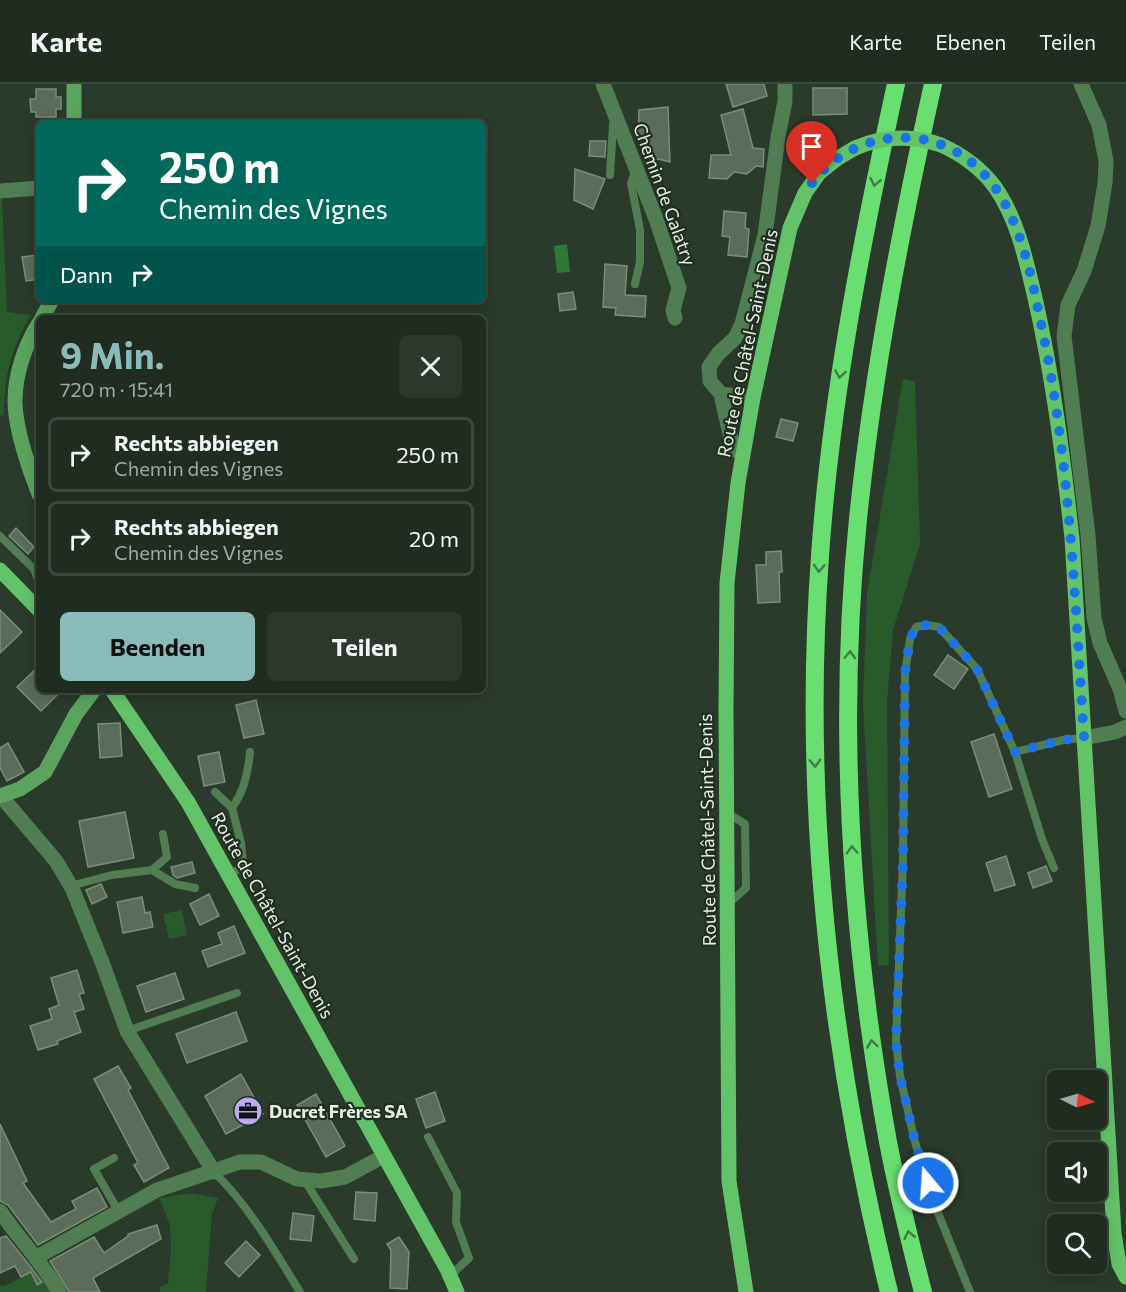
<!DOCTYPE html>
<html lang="de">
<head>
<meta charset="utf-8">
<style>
	:root { --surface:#202c20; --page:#2d382d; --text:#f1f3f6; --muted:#a2a7a5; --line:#3d483e; --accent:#8bbbb9 }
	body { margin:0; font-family:Commissioner,sans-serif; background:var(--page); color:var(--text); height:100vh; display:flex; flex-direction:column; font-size:22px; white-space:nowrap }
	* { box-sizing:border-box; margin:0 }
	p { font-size:20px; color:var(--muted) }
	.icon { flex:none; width:33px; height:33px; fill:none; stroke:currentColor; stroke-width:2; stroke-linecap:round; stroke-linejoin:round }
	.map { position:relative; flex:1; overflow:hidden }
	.details { position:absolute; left:36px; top:231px; width:450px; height:378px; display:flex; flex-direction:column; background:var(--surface); border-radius:9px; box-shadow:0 3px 15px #0003,0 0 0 2px var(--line) }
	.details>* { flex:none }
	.banner { position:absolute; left:36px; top:36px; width:450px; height:183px; border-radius:9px; box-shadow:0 3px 15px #0003,0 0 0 2px var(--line); background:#00695c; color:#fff; overflow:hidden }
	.needle { width:39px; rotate:95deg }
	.fabs { position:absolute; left:1047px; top:986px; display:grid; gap:12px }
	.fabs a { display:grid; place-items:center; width:60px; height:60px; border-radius:9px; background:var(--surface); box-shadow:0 3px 15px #0003,0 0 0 2px var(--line); font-size:30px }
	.pin { position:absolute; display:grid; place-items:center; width:51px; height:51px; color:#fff; margin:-62px -26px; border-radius:50% 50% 50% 0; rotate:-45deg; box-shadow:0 0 6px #0007 }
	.pin .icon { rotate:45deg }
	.me { position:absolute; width:66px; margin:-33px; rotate:342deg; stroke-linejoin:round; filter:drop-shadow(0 0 4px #0008) }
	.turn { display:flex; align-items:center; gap:21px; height:126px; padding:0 24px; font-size:27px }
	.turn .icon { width:78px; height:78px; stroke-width:2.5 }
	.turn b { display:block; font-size:42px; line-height:51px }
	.then { display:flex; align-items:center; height:57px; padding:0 24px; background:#0003; gap:12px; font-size:22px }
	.round { display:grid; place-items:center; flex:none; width:63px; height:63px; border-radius:9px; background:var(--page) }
	.summary { display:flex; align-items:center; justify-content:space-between; height:102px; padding:0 24px }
	h1 { font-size:36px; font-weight:700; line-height:45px; color:var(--accent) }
	.button { display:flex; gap:12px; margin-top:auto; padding:12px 24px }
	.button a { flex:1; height:69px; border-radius:9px; background:var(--accent); color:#111; font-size:24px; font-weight:700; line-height:69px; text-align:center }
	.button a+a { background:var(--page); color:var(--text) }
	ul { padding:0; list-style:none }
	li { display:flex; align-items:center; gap:18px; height:75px; margin:0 12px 9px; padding:0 12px; border:3px solid var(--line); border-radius:9px }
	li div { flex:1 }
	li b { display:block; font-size:22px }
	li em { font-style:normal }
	header { display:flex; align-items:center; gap:36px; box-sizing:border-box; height:84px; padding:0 30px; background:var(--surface); border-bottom:2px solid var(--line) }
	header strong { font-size:28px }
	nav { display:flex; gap:33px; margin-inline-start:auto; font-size:21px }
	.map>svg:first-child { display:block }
	.green { fill:#285a2b }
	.water { fill:#2e7734 }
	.building { fill:#5b6c5b; stroke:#7a8c7a; stroke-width:1.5 }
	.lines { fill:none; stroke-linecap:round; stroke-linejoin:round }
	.lane { stroke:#507d51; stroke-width:8 }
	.street { stroke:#507d51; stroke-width:15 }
	.secondary { stroke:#5ba45f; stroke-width:15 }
	.primary { stroke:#63c368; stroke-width:15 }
	.highway { stroke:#68df70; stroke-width:18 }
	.primary-bridge { stroke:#63c368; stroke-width:15 }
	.oneway { stroke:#417e45 }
	.route { stroke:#1a73e8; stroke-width:10; stroke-dasharray:0 18 }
	.labels { text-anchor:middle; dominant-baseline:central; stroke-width:4.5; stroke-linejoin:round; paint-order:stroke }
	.street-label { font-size:18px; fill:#e6efe6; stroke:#212f21 }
	.poi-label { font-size:18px; font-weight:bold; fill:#e6efe6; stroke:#212f21; text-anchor:start }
</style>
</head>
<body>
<header>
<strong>Karte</strong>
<nav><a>Karte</a><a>Ebenen</a><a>Teilen</a></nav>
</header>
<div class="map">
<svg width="1126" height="1208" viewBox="0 0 1126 1208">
	<rect width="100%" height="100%" fill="#2a3a2b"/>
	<!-- green -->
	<g class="green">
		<path d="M0 114H2L7 228 31 231C11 264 4 293 4 331L0 332Z"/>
		<polygon points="903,295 915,297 920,460 893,546 887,618 889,881 878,882 863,620 867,509"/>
		<polygon points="182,826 187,851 169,855 163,830"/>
		<polygon points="190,1109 218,1114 212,1130 206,1208 160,1208 159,1203 168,1200 171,1166 170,1141 159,1114"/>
		<polygon points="31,1189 36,1201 49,1195 55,1208 0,1208 0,1200 2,1203"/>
	</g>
	<!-- water -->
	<polygon class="water" points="567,160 570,188 557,189 554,162"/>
	<!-- building -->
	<g class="building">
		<polygon points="726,0 764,0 767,12 733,23"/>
		<polygon points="813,4 847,4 847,30 813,31"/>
		<polygon points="36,5 56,5 56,13 61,13 61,25 56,25 56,33 36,33 36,28 31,28 30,15 36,15"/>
		<polygon points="668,23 670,78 658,75 645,80 638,53 639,26"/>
		<polygon points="743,25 753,64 764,65 763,83 756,82 747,90 734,88 727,95 709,94 711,71 731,71 721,31"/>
		<polygon points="590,57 606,57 605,73 589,72"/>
		<polygon points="575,85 605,95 593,125 574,116"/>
		<polygon points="724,127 746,129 745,144 749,145 747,173 728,171 730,153 722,152"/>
		<polygon points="39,171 39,195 26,197 22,173"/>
		<polygon points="605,180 627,182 625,211 646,212 645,233 615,231 616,224 603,223"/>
		<polygon points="573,208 576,225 560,227 558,210"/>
		<polygon points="781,335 798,339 793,357 776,353"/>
		<polygon points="16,444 34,463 28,470 9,452"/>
		<polygon points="781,467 782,488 779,488 780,518 758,519 756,481 766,481 766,468"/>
		<polygon points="0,526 22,548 0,569"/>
		<polygon points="948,571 968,585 954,605 934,591"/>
		<polygon points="39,582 39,606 62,606 41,627 17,603"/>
		<polygon points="256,616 264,650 244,654 236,621"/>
		<polygon points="120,639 122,672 100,674 98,640"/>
		<polygon points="994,650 1012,705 989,713 971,658"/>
		<polygon points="8,659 24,688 7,697 0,684 0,664"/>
		<polygon points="219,668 225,698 204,702 198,672"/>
		<polygon points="125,728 134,774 88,783 79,737"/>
		<polygon points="1006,772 1015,801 995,807 986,779"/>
		<polygon points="192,778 195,789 177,794 173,791 171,783"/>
		<polygon points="1046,782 1052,797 1033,804 1028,789"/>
		<polygon points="101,800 107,813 92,820 86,806"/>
		<polygon points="209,810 219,832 200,841 190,820"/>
		<polygon points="142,813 145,829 150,828 153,843 123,849 117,818"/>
		<polygon points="234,842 245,869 208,883 202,867 222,860 218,849"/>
		<polygon points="77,886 84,909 79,910 84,925 74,928 81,948 57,957 58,960 38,966 30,942 52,935 49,925 59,921 51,894"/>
		<polygon points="175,889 184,915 146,928 137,902"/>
		<polygon points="236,928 247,957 187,979 176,950"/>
		<polygon points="118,982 131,1004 128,1006 169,1084 144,1098 134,1081 138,1079 94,995"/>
		<polygon points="241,990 263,1030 226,1050 205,1012"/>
		<polygon points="435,1008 445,1037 426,1044 416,1015"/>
		<polygon points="316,1010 345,1062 326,1073 297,1021"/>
		<polygon points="0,1040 27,1097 23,1099 51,1138 76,1125 72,1117 97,1104 107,1123 38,1161 8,1121 0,1117"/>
		<polygon points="356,1108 377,1109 375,1137 354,1135"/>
		<polygon points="293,1129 314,1132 311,1157 290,1155"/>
		<polygon points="157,1141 161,1155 93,1194 100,1208 69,1208 50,1177 94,1153 104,1169 128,1152 128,1150"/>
		<polygon points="6,1152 30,1182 42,1198 37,1201 31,1188 21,1193 15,1182 0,1189 0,1154"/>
		<polygon points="399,1153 409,1168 407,1205 390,1204 391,1166 387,1160"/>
		<polygon points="246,1157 260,1171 239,1193 225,1179"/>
	</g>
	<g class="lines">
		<!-- lane -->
		<g class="lane">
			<polyline points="610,91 613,41 615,36"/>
			<polyline points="635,200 640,178 640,146 631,99 636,85"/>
			<polyline points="0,452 34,485 39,499"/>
			<polyline points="1015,668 1042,755 1054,784"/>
			<polyline points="215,708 232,724 241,759 243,780 230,793"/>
			<path d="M232 724C244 707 248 689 250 668"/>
			<polyline points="727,729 745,740 746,804 728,820"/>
			<polyline points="152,786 167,773 163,750"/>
			<polyline points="72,804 78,800 112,791 152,786 175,800 195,804"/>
			<polyline points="127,947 237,909"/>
			<polyline points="428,1053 457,1109 456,1138 469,1174 450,1192"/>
			<polyline points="114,1074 94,1085 119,1128"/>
			<path d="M214 1088C249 1122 274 1166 300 1208"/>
			<polyline points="305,1097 354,1175"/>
			<polyline points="970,1208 934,1119 915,1058 900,992 896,957 903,776 905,589 910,555 916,543 927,541 939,543 977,585 1015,668 1063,656 1084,654"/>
		</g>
		<!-- street -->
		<g class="street">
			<polyline points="603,0 656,135 679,204 673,226 675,234"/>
			<polyline points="1081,0 1099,41 1106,77 1105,99 1098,142 1084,187 1068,221 1064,252 1088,451 1094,534 1100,559 1120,605 1126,627"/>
			<polyline points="0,107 39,104"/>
			<polyline points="721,310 733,364 743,371"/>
			<polyline points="753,314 721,310 710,297 709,283 718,270 735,254 742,240 765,151 778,53 785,17 785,0"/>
			<polyline points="1084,654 1115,648 1126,643"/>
			<polyline points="1,712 56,777 72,804 102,878 127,947 214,1088"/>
			<path d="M0 1127C19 1155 42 1178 59 1208"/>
			<polyline points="37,1173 157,1106 240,1078 261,1078 297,1095 321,1097 345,1093 384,1072"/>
		</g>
		<!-- secondary -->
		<g class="secondary">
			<polyline points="74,39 74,0"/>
			<polyline points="42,234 52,216"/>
			<path d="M39 239C25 261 15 290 15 317 15 343 29 386 39 410"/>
			<polyline points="0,712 20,705 45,688 76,630 94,606"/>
		</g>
		<!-- primary -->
		<g class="primary">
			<path d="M941 61C963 71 981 84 995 103 1018 136 1026 176 1035 214 1053 293 1063 373 1072 454L1114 1149 1119 1180 1126 1193"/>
			<polyline points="0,486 39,526"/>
			<polyline points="112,606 188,718 447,1185 457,1208"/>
			<polyline points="746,1208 729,1097 726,626 727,499 738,399 753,314 790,144 805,109 820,88 838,74 855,64"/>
		</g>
		<!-- highway -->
		<g class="highway">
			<path d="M889 1208C830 967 802 720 820 472 831 312 862 156 896 0"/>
			<path d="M923 1208C910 1158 898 1109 888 1058 851 854 837 642 858 435 873 288 901 144 933 0"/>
		</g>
		<!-- primary-bridge -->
		<path class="primary-bridge" d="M855 64C883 52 912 51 941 61"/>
	</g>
	<!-- one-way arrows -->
	<defs><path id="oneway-chevron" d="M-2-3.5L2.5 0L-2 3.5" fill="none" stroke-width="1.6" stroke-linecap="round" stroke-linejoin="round" transform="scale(1.5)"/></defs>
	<g class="oneway">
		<use href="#oneway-chevron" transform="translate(875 98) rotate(102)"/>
		<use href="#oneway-chevron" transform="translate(840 290) rotate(99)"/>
		<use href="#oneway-chevron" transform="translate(819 484) rotate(93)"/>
		<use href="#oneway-chevron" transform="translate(850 571) rotate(-88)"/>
		<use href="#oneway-chevron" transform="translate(815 679) rotate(88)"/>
		<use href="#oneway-chevron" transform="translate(852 766) rotate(-93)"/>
		<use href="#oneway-chevron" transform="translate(872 960) rotate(-98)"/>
		<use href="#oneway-chevron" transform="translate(909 1151) rotate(-103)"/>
	</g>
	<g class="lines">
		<!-- route -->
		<path class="route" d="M812 99C835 69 872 51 911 54 951 56 985 83 1004 118 1025 156 1033 201 1042 244 1070 379 1075 517 1084 654L1063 656 1015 668 977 585 939 543 927 541 916 543 910 555 905 589 903 776 896 957 900 992 915 1058 928 1099"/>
	</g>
	<!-- icons -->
	<defs>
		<g id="office-disc" transform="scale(1.5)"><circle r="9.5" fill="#bcaaf6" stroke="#212f21"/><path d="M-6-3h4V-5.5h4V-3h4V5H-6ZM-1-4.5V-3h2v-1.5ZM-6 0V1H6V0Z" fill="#111"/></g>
	</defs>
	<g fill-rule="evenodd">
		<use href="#office-disc" x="248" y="1027"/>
	</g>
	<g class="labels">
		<!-- street labels -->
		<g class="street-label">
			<text transform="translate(665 110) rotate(70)">Chemin de Galatry</text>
			<text transform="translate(747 259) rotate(-78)">Route de Châtel-Saint-Denis</text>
			<text transform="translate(707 746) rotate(-91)">Route de Châtel-Saint-Denis</text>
			<text transform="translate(273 831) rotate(61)">Route de Châtel-Saint-Denis</text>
		</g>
		<!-- poi labels -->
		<g class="poi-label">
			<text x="269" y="1027">Ducret Frères SA</text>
		</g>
	</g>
</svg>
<div class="fabs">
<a><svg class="needle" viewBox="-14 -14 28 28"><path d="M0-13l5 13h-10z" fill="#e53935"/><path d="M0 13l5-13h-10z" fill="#a2a7a5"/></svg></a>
<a><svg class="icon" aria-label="sound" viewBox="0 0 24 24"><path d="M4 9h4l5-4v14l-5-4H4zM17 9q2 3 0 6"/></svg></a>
<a><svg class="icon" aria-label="search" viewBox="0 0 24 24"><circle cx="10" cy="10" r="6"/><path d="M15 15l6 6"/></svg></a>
</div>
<div class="pin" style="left:812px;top:99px;background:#d93025"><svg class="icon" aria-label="arrive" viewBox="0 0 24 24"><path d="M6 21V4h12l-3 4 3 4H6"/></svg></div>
<svg class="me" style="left:928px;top:1099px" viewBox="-20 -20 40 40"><circle r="17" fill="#1a73e8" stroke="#fff" stroke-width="3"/><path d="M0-11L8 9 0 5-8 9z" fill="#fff"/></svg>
<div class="banner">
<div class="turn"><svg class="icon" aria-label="right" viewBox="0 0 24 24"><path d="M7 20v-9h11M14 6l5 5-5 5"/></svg><div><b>250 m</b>Chemin des Vignes</div></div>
<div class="then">Dann<svg class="icon" aria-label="right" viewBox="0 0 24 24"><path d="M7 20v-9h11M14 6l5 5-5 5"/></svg></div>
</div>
<section class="details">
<div class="summary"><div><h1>9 Min.</h1><p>720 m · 15:41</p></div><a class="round"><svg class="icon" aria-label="close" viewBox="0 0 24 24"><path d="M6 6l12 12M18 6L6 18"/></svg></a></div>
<ul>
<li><svg class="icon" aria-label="right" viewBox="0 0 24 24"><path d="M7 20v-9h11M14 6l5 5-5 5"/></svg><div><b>Rechts abbiegen</b><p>Chemin des Vignes</p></div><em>250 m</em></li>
<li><svg class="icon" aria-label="right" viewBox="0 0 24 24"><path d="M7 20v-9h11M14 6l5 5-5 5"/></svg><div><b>Rechts abbiegen</b><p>Chemin des Vignes</p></div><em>20 m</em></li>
</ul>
<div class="button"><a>Beenden</a><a>Teilen</a></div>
</section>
</div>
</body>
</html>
